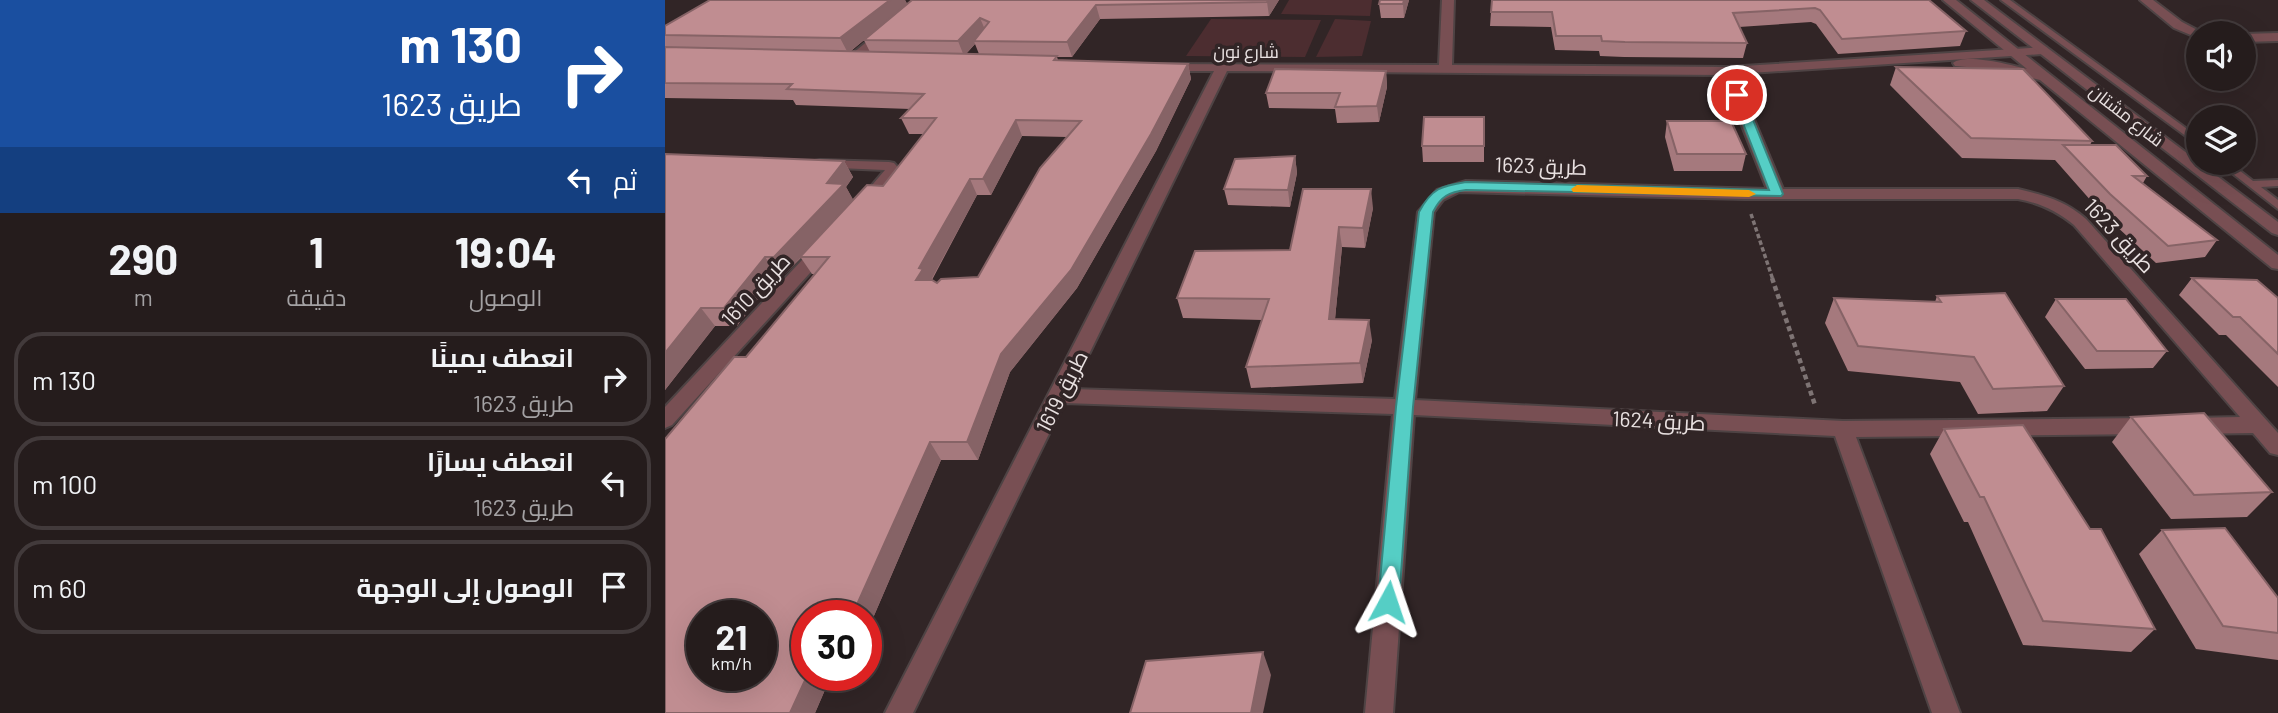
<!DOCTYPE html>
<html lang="ar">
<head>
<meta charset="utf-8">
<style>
	:root { --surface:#251c1c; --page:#312929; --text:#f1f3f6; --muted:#a3a1a3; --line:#423a3b }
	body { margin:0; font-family:Barlow,Cairo,sans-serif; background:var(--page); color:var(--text); direction:rtl; height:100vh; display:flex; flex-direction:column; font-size:26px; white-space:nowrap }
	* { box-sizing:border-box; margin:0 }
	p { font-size:23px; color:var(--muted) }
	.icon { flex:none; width:38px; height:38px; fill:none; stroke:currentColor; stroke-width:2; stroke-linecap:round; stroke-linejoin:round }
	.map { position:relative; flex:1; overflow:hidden; direction:ltr }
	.sheet { display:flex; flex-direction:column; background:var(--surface); width:665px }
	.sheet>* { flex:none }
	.guide { background:#1a4fa0; color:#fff; overflow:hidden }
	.fabs { position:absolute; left:1521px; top:21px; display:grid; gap:14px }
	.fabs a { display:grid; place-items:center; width:70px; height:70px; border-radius:50%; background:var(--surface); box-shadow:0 7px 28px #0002,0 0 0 2px var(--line); font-size:35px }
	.speed { position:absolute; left:21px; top:600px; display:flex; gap:14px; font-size:35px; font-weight:700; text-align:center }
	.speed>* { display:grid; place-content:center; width:91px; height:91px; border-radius:50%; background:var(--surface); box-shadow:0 7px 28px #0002,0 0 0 2px var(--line); line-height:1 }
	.speed small { font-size:18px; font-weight:400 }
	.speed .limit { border:10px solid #d22; background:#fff; color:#111 }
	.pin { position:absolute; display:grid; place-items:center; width:60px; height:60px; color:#fff; margin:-30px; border:4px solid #fff; border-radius:50%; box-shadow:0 2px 7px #0007 }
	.me { position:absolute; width:77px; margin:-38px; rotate:5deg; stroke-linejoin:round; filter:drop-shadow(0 0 5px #0008) }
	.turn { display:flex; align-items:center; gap:24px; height:147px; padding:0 28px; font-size:32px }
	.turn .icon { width:91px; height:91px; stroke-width:2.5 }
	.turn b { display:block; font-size:49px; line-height:60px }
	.then { display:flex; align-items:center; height:66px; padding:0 28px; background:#0003; gap:14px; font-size:26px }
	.eta { display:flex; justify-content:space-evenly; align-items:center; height:119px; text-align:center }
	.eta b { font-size:42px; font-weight:700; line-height:49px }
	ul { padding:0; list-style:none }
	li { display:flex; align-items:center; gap:21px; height:94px; margin:0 14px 10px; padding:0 14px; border:4px solid var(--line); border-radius:28px }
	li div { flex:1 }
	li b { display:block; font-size:26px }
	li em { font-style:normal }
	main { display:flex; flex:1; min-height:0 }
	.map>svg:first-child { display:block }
	.green { fill:#4c2d30 }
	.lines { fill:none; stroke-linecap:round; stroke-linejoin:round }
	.service-casing { stroke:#4e4344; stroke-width:4 }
	.minor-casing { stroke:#4e4344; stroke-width:4 }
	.tertiary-casing { stroke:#4e4344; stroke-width:4 }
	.path-far1 { stroke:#7e7474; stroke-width:3.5; stroke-dasharray:4.5 2.5; stroke-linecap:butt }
	.path { stroke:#7e7474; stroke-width:4.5; stroke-dasharray:5 3.5; stroke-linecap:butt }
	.service { fill:#784f53; fill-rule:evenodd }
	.minor { fill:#784f53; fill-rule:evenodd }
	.tertiary { fill:#784f53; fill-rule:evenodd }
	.wall { fill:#a5797d; fill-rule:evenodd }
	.shaded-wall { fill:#866366 }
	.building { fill:#c08d91; stroke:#866366; stroke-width:2; fill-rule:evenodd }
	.route { fill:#55cec5; stroke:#378680; stroke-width:2 }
	.slow { fill:#f59e0b }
	.labels { text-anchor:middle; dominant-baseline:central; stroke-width:7; stroke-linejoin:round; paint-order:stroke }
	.far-street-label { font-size:18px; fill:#e9e1e1; stroke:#312526 }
	.street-label { font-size:21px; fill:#e9e1e1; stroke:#312526 }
</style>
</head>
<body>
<main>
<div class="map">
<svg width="1613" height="713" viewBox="0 0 1613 713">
	<rect width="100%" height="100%" fill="#312526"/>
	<!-- green -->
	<g class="green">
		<polygon points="624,0 707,0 705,16 616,14"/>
		<polygon points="546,19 656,20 640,57 521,56"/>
		<polygon points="670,19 706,21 697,56 651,57"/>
	</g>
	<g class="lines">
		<!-- service casing -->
		<g class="service-casing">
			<g id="service">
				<polygon points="1336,0 1345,0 1533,137 1533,145"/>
				<polygon points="1554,163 1565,163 1588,181 1613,180 1613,186 1596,187 1613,200 1613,209"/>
			</g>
		</g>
		<!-- minor casing -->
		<g class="minor-casing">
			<g id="minor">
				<polygon points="253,0 266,0 190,64 182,64 182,58"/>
				<path d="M777 0H789L787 65 1062 67 1381 47 1383 50 1377 54 1070 74 1118 189H1353C1379 195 1401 201 1421 219L1613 433V455L1605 453 1588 433 1525 434 1518 432 1515 426 1518 420 1525 418 1575 417 1409 225C1392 211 1375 203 1353 199H1079L794 192 778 200 769 212 750 400 1178 421 1484 418 1491 420 1494 426 1491 432 1484 434 1191 437 1295 713H1267L1170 436 749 415 728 713H700L728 414 399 403 248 713H220L549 71H498L493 70V64L774 65ZM562 71 1057 75 1102 189 801 181 772 190 753 212 730 399 407 389Z"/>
				<polygon points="1475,0 1488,0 1517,22 1538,33 1533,33 1533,38 1509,28"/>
				<polygon points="1613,33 1613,41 1578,42 1578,34"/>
				<polygon points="155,160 224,162 229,163 236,171 204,208 198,210 190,205 220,170 150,167 148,164 150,161"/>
				<polygon points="158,243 166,248 164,252 7,425 0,428 0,407 152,244"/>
			</g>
		</g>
		<!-- tertiary casing -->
		<g class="tertiary-casing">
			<g id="tertiary">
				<path d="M1278 0H1291L1613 255V269L1607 268 1375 80 1336 70 1290 66 1288 63C1301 53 1345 65 1362 69Z"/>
				<polygon points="1306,0 1319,0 1613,222 1613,235 1607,233"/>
			</g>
		</g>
		<!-- path-far1 -->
		<polyline class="path-far1" points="1086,214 1108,280"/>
		<!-- path -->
		<polyline class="path" points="1107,278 1150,405"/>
		<!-- service -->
		<use href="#service" class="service"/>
		<!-- minor -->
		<use href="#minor" class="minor"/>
		<!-- tertiary -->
		<use href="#tertiary" class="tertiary"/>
	</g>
	<!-- wall -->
	<g class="wall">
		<path d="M45 0H240L242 4 247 0H614L604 16 435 19 407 57H392L393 60 523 64 526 79 491 151 412 288 345 372 313 460H276L205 625H201V616H142V676H166L150 713H0V439L69 357H81L150 274H147L136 258 120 274H112L72 326H50L0 390V154L179 161 188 177 181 187 188 200 202 185 218 186 259 134H244L236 118 245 109 131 105 128 100 0 98V26ZM199 40 205 52 186 51ZM310 44 314 54H301ZM357 136 402 137 375 168 313 277 276 279 272 283 267 280 312 195H326ZM37 616H96V676H37Z"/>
		<polygon points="744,0 739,18 716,18 714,4"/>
		<polygon points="1264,0 1301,31 1295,46 1173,54 1151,24 1146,22 1074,27 1082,43 1078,58 959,57 935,56 934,51 890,50 886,27 825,26 826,12"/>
		<polygon points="1231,67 1427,141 1425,145 1482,176 1478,183 1552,240 1540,257 1491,263 1435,211 1390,160 1297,158 1225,85"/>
		<polygon points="721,71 722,87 714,122 672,123 670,109 604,108 601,93"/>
		<polygon points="819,117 819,162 758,162 757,146"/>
		<polygon points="1002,121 1081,154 1077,171 1009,171 1000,137"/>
		<polygon points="630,156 632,173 625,207 563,205 559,189"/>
		<polygon points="708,208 700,248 677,247 670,319 707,340 698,383 586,388 581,367 597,320 518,318 512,298 625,250"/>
		<polygon points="1527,278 1613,298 1613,387 1561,335 1554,335 1514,295"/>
		<polygon points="1272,296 1399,386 1382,411 1313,414 1295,382 1183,371 1160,323 1169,298 1270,302"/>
		<polygon points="1391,299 1502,351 1488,368 1420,369 1380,317"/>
		<polygon points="1466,417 1607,492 1582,517 1506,519 1447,442"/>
		<polygon points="1279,429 1490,629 1466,652 1358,645 1303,522 1299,522 1265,454"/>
		<polygon points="1497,530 1613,598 1613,660 1531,649 1474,554"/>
	</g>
	<!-- shaded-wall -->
	<g class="shaded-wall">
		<polygon points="225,0 240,0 243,5 183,53 175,38"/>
		<polygon points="603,0 614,0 604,16 602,2"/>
		<polygon points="739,0 744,0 739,18 738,4"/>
		<polygon points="431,5 435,19 407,57 402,42"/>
		<polygon points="315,18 321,32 309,41 310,44 299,56 293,41"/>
		<polygon points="523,64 526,79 491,151 412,288 345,372 313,460 302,442 336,354"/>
		<polygon points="721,71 722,87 714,122 712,106"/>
		<polygon points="351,120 357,136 326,195 318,179"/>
		<polygon points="630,156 632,173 625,207 623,190"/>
		<polygon points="179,161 188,177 181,187 189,201 120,274 109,257"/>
		<polygon points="305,179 312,195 265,282 251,280 254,268"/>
		<polygon points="706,189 708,208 700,248 698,228"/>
		<polygon points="674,227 677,247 668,340 664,319"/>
		<polygon points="100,257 112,274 72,326 59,308"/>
		<polygon points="36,308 50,326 0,390 0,353"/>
		<polygon points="704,320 707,340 698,383 695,363"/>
		<polygon points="265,442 276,460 205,625 201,621 201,616 197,616 190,609"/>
		<polygon points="173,608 181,616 170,616"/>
		<polygon points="598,652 606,675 598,713 586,713"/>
		<polygon points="142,676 166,676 150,713 125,713"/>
	</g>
	<!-- building -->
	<g class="building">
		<polygon points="45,0 225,0 175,38 0,35 0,26"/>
		<polygon points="247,0 603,0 602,2 431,5 402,42 309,41 324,22 315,18 293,41 199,40"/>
		<polygon points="715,0 739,0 738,4 714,4"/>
		<polygon points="827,0 1264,0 1301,31 1177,39 1155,10 1150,8 1068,13 1082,43 960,42 937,41 936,36 891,36 887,12 826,12"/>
		<path d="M0 47 392 56 389 60 523 64 486 134 406 270 336 354 302 442H265L190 609 173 608 170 616H142V676L125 713H0V439L69 357H81L164 257H135L202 185 218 186 271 118H236L259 94 122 89 127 84 0 83ZM351 120 416 121 375 168 313 277 276 279 272 283 267 280H251L258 269 254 268 305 179H318ZM37 616H96V676H37Z"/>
		<polygon points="1231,67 1358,69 1427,141 1306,138"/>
		<polygon points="610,69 721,71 712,106 670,107 675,93 601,93"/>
		<polygon points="759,117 819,117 819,146 757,146"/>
		<polygon points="1002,121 1066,121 1081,154 1012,154"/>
		<polygon points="1398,145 1451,145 1482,176 1468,176 1552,240 1503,246 1445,194"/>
		<polygon points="0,154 179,161 162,183 179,184 109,257 100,257 59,308 36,308 0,353"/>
		<polygon points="630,156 623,190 559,189 570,159"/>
		<polygon points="638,189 706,189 698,228 674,227 664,319 704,320 695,363 581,367 604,299 512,298 530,251 625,250"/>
		<polygon points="1527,278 1592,280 1613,298 1613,354 1575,317 1568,317"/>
		<polygon points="1340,293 1399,386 1328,389 1309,357 1193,346 1169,298 1276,302 1272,296"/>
		<polygon points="1391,299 1461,299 1502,351 1432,351"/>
		<polygon points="1539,413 1607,492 1529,495 1466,417"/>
		<polygon points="1358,425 1425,529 1436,529 1490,629 1378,621 1319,497 1315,497 1279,429"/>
		<polygon points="1560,528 1613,598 1613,633 1558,626 1497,530"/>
		<polygon points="598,652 586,713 465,713 481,661"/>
	</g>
	<!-- route -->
	<path class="route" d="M1072 92 1078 95 1118 194 1116 196 801 190C784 192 776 196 768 212L748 407 734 602 731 608 723 611 716 608 713 602 731 407 754 212C767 188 776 186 801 182L1104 190 1067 95Z"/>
	<!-- slow -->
	<polygon class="slow" points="912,185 1084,190 1091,194 1084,197 908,192 906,189"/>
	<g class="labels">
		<!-- far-street labels -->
		<g class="far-street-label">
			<text x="581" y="51">شارع نون</text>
			<text transform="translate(1462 115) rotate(38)">شارع مشتان</text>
		</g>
		<!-- street labels -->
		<g class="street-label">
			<text transform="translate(876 165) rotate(2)">طريق 1623</text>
			<text transform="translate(1455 235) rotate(47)">طريق 1623</text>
			<text transform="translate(90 289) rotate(-47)">طريق 1610</text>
			<text transform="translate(396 391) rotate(-63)">طريق 1619</text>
			<text transform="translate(994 420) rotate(3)">طريق 1624</text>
		</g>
	</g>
</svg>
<div class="fabs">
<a><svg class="icon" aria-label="sound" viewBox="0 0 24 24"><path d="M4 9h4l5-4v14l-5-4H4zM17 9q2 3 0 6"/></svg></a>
<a><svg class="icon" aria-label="layers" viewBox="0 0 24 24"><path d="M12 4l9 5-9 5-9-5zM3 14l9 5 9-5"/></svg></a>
</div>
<div class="speed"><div>21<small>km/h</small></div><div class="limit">30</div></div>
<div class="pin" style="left:1072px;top:95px;background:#d93025"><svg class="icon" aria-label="arrive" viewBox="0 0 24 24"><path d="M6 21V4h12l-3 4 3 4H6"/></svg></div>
<svg class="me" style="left:723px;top:602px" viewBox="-20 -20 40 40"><path d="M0-17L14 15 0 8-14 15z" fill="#55cec5" stroke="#fff" stroke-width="4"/></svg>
</div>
<section class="sheet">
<div class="guide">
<div class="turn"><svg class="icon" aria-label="right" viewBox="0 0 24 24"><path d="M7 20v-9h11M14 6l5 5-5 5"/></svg><div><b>130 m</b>طريق 1623</div></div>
<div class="then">ثم<svg class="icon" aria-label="left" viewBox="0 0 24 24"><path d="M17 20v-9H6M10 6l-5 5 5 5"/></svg></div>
</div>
<div class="eta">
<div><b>19:04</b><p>الوصول</p></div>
<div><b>1</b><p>دقيقة</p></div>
<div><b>290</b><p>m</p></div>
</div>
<ul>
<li><svg class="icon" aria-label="right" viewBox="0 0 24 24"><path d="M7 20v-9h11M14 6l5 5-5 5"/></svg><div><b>انعطف يمينًا</b><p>طريق 1623</p></div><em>130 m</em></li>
<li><svg class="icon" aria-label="left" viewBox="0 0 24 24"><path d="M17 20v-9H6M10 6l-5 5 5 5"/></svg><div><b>انعطف يسارًا</b><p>طريق 1623</p></div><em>100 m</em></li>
<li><svg class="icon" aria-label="arrive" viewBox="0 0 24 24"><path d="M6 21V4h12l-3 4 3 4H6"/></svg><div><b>الوصول إلى الوجهة</b></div><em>60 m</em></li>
</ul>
</section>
</main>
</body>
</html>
